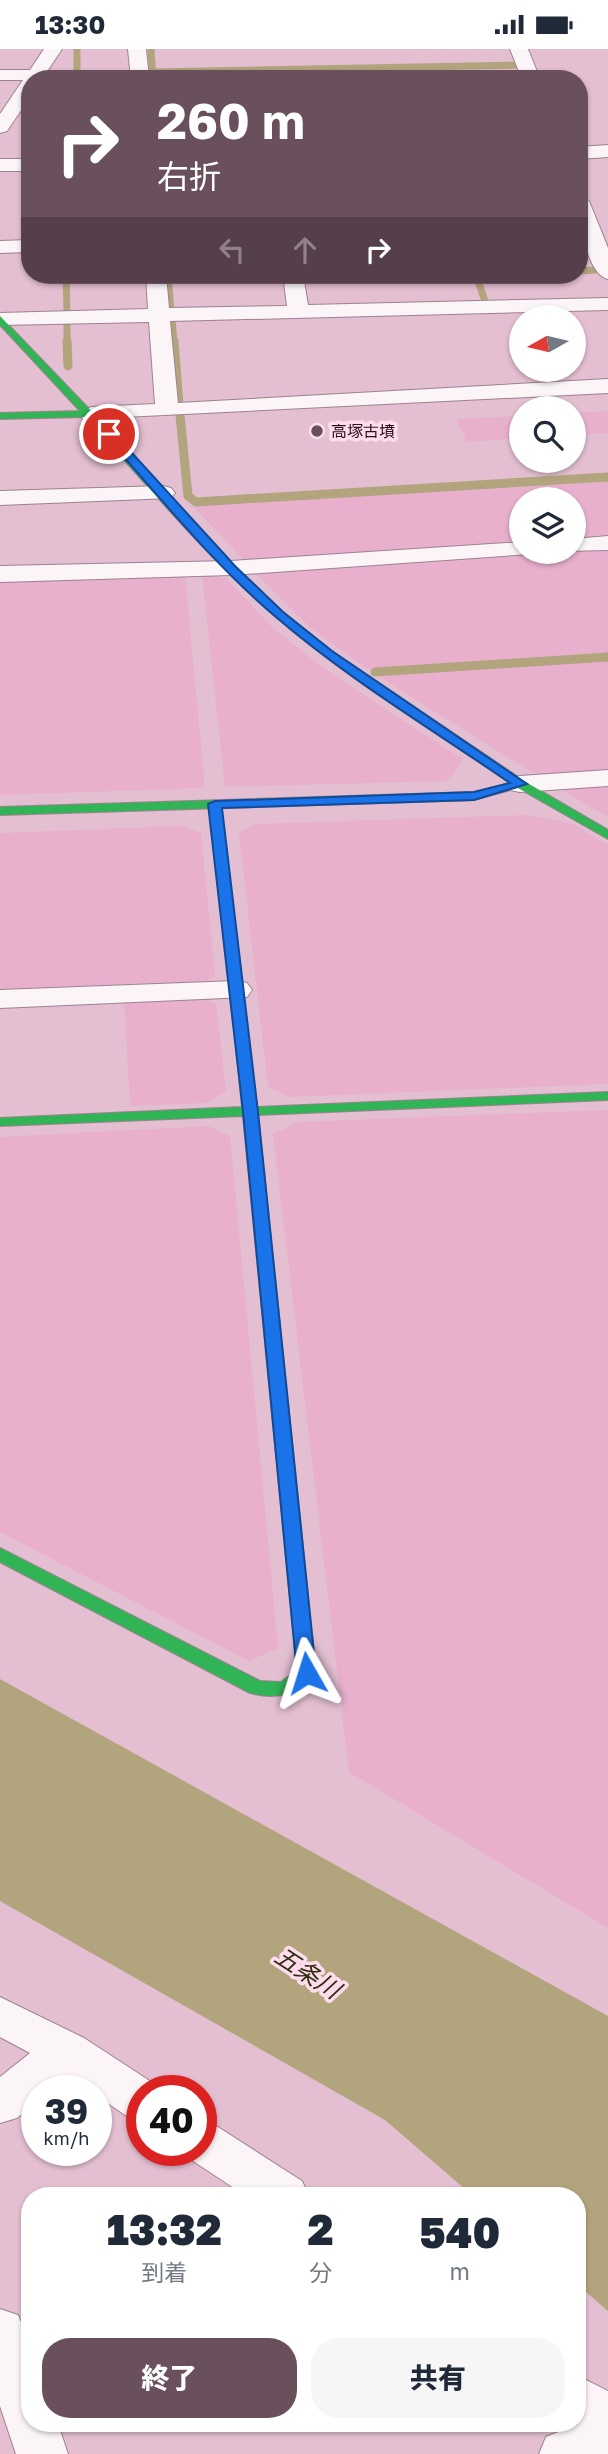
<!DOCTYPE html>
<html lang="ja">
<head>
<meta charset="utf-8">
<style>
	:root { --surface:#fff; --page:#f6f6f7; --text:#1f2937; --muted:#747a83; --accent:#6a4f5d }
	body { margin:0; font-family:"Golos Text","Noto Sans JP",sans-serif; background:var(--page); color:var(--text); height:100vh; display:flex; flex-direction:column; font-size:26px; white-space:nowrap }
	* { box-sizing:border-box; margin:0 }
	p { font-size:23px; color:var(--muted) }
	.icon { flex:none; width:38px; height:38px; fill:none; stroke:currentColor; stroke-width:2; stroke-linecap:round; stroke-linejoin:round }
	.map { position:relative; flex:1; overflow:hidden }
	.panel { position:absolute; left:21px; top:2138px; width:565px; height:245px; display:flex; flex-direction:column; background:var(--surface); border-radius:28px; box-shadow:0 2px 5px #0004 }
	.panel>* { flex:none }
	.banner { position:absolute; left:21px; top:21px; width:567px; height:214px; border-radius:28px; box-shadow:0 2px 5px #0004; background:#6a4f5d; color:#fff; overflow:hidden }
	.needle { width:46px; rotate:262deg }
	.fabs { position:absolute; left:509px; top:256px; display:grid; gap:14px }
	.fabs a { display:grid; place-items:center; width:77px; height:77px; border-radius:50%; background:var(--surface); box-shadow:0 2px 5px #0004; font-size:35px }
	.speed { position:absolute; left:21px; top:2026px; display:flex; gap:14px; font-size:35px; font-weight:700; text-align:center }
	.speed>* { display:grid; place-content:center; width:91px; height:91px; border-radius:50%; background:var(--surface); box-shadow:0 2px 5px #0004; line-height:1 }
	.speed small { font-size:18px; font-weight:400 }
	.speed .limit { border:10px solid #d22; background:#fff; color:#111 }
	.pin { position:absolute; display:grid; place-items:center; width:60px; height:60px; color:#fff; margin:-30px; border:4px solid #fff; border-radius:50%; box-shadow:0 2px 7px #0007 }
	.me { position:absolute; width:77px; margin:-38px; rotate:354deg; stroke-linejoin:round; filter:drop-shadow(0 0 5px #0008) }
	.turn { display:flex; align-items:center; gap:24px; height:147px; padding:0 21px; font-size:32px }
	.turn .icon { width:91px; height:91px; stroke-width:2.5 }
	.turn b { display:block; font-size:49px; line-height:60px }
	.lanes { display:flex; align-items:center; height:66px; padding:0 21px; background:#0003; justify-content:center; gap:35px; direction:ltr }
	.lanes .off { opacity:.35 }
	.eta { display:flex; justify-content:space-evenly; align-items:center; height:119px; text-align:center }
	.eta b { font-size:42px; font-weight:800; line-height:49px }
	.button { display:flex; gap:14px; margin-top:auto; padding:14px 21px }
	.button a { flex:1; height:80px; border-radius:28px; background:var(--accent); color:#fff; font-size:28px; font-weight:800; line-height:80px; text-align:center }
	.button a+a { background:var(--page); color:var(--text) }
	.status { display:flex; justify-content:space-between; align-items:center; height:49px; padding:0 35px; background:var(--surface); direction:ltr }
	.status svg { height:19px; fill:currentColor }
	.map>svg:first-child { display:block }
	.built { fill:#e8b0cd }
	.water { fill:#b2a57d }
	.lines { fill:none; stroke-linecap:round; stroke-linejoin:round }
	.stream-far1 { stroke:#b2a57d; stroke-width:7 }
	.stream { stroke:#b2a57d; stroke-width:9 }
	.street-casing { stroke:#9d8290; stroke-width:2 }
	.fast-casing { stroke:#9d8290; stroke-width:2 }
	.slow-casing { stroke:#9d8290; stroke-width:2 }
	.street { fill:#fbf5f8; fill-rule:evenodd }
	.fast { fill:#30b455; fill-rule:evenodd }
	.slow { fill:#ff9f0a; fill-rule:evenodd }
	.route { fill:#1a73e8; stroke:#114b97; stroke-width:2 }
	.poi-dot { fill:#6a4f5d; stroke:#fedced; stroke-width:2.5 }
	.labels { text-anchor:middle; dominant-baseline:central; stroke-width:7; stroke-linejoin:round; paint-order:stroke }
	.far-poi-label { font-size:16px; fill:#29121f; stroke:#fedced; text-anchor:start }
	.near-water-label { font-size:24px; font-style:italic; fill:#302e10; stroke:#fedced }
</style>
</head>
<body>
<div class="status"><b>13:30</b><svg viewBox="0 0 49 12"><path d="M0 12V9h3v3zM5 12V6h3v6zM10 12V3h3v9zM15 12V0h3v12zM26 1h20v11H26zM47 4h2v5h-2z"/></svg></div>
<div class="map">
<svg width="608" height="2405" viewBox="0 0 608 2405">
	<rect width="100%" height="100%" fill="#e3bfd1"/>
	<!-- built -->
	<g class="built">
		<polygon points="608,362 608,384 574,386 574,364"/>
		<polygon points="521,367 521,389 467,393 456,370"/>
		<polygon points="608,431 608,490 574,492 574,450 522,450 521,496 246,513 191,455"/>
		<polygon points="608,499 608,604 367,620 312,580 253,522"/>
		<polygon points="185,526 205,739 0,746 0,532"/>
		<polygon points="202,526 226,529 272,578 322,618 464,711 447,732 225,738"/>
		<polygon points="608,611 608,722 538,727 378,627"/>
		<polygon points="608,735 608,768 557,738"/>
		<polygon points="529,766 573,775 608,796 608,1035 289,1048 268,1038 239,783 255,775"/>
		<polygon points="183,777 201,784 215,926 207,932 0,940 0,784"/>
		<polygon points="203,949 216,955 226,1042 207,1054 130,1057 124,952"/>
		<polygon points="608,1061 608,1879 349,1723 273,1085 298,1073"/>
		<polygon points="208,1077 230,1087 278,1599 249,1612 0,1483 0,1088"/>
	</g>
	<!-- water -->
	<polygon class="water" points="0,1630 608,1967 608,2262 578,2236 578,2147 473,2147 385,2071 0,1852"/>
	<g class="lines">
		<!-- stream-far1 -->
		<g class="stream-far1">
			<polyline points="77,0 77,30"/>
			<polyline points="151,0 153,30"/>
			<polyline points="152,23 517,16"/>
			<polyline points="579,222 595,221"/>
			<polyline points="66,226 67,265"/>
			<polyline points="168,226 171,263"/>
			<polyline points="476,226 486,255"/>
			<polyline points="172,268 174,294"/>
			<polyline points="67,271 67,294"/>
		</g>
		<!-- stream -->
		<g class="stream">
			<polyline points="67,292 68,317"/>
			<polyline points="174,292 179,356"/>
			<polyline points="180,366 188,447 196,453 608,428"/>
			<polyline points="375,623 608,608"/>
		</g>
		<!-- street casing -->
		<g class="street-casing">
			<g id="street">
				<polygon points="44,0 62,0 42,30 30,30 30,48 7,82 0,84 0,65 23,31 0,31 0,21 30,21"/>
				<polygon points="128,0 146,0 149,30 131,30"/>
				<polygon points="510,0 528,0 540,30 522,30"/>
				<polygon points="608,96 608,108 579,110 579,98"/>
				<rect x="0" y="110" width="30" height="12"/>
				<path d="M579 146 589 152 608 199V230C585 225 579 166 579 146Z"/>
				<polygon points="30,191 30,203 0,204 0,192"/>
				<polygon points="146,226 166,226 169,259 287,257 283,226 303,226 308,256 608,249 608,261 170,272 178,354 608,330 608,344 83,370 80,365 91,358 155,355 149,273 0,276 0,264 148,260"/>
				<polygon points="163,437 171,439 175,444 171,449 0,456 0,442"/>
				<polygon points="608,487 608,501 565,502 574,502 574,490"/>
				<polygon points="522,493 522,502 533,502 531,505 231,526 0,533 0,517 231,512"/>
				<polygon points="608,721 608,737 520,743 510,741 506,735 510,729 520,727"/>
				<polygon points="236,932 247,934 252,941 247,948 0,959 0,941"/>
				<polygon points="0,1948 84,1989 159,2038 161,2042 142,2042 142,2071 125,2066 96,2046 96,2042 90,2042 68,2027 50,2042 37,2042 37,2053 17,2069 0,2074 0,2028 30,2004 0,1988"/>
				<polygon points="201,2072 218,2078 302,2132 309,2147 246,2147 184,2106 182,2102 201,2102"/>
				<polygon points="0,2260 18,2266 30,2294 30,2375 58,2375 68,2405 16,2405 0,2357"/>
				<polygon points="578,2327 608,2342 608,2405 539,2405 546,2388 578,2375"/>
			</g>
		</g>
		<!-- fast casing -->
		<g class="fast-casing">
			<g id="fast">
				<path d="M0 267 91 362 95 363V366L235 517 283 563 332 602 524 732 608 781V790L518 739 474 751 0 766V758L474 743 510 734C431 680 348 630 276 568 207 509 147 435 85 368L0 370V364L80 362 0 276Z"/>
				<path d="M246 1022 253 1026 257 1058 608 1043V1051L258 1066 316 1624C303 1646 274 1651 250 1644L0 1513V1499L260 1632 281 1633 297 1621 243 1067 0 1077V1069L242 1058 239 1026Z"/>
			</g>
		</g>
		<!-- slow casing -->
		<g class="slow-casing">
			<polygon id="slow" points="215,751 221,755 253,1026 246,1030 239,1026 209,755"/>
		</g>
		<!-- street -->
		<use href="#street" class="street"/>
		<!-- fast -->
		<use href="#fast" class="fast"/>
		<!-- slow -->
		<use href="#slow" class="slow"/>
	</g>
	<!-- route -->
	<path class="route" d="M105 382H112L235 517 283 563 332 602 527 735 474 751 222 759 258 1063 316 1624 307 1631 297 1624 243 1063 208 755 215 752 474 743 510 734C432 680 348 630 276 568 213 515 160 448 105 387Z"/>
	<!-- markers -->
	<circle class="poi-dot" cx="317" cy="382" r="7"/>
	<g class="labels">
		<!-- far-poi labels -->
		<g class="far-poi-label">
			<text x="331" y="382">高塚古墳</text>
		</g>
		<!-- near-water labels -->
		<g class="near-water-label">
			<text transform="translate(308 1923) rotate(33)">五条川</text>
		</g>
	</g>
</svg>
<div class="fabs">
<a><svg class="needle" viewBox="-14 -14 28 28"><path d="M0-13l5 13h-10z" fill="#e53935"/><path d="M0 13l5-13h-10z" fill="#747a83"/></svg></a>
<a><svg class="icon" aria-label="search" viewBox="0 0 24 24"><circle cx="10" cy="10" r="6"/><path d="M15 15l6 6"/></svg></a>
<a><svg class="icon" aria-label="layers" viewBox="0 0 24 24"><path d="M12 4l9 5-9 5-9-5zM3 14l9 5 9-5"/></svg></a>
</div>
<div class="speed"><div>39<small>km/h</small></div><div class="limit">40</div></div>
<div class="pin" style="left:109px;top:385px;background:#d93025"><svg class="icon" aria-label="arrive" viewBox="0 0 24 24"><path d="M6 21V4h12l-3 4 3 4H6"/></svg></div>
<svg class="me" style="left:307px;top:1624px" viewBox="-20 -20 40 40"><path d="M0-17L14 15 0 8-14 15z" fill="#1a73e8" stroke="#fff" stroke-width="4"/></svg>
<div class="banner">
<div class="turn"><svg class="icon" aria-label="right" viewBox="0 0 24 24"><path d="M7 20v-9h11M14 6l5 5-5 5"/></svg><div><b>260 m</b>右折</div></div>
<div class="lanes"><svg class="icon off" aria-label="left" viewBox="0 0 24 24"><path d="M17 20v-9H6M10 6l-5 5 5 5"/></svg><svg class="icon off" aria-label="ahead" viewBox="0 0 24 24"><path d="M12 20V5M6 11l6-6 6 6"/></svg><svg class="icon" aria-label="right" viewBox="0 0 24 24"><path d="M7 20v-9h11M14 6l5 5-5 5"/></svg></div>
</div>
<section class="panel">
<div class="eta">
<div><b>13:32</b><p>到着</p></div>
<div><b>2</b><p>分</p></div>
<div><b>540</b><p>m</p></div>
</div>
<div class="button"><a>終了</a><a>共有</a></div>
</section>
</div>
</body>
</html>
